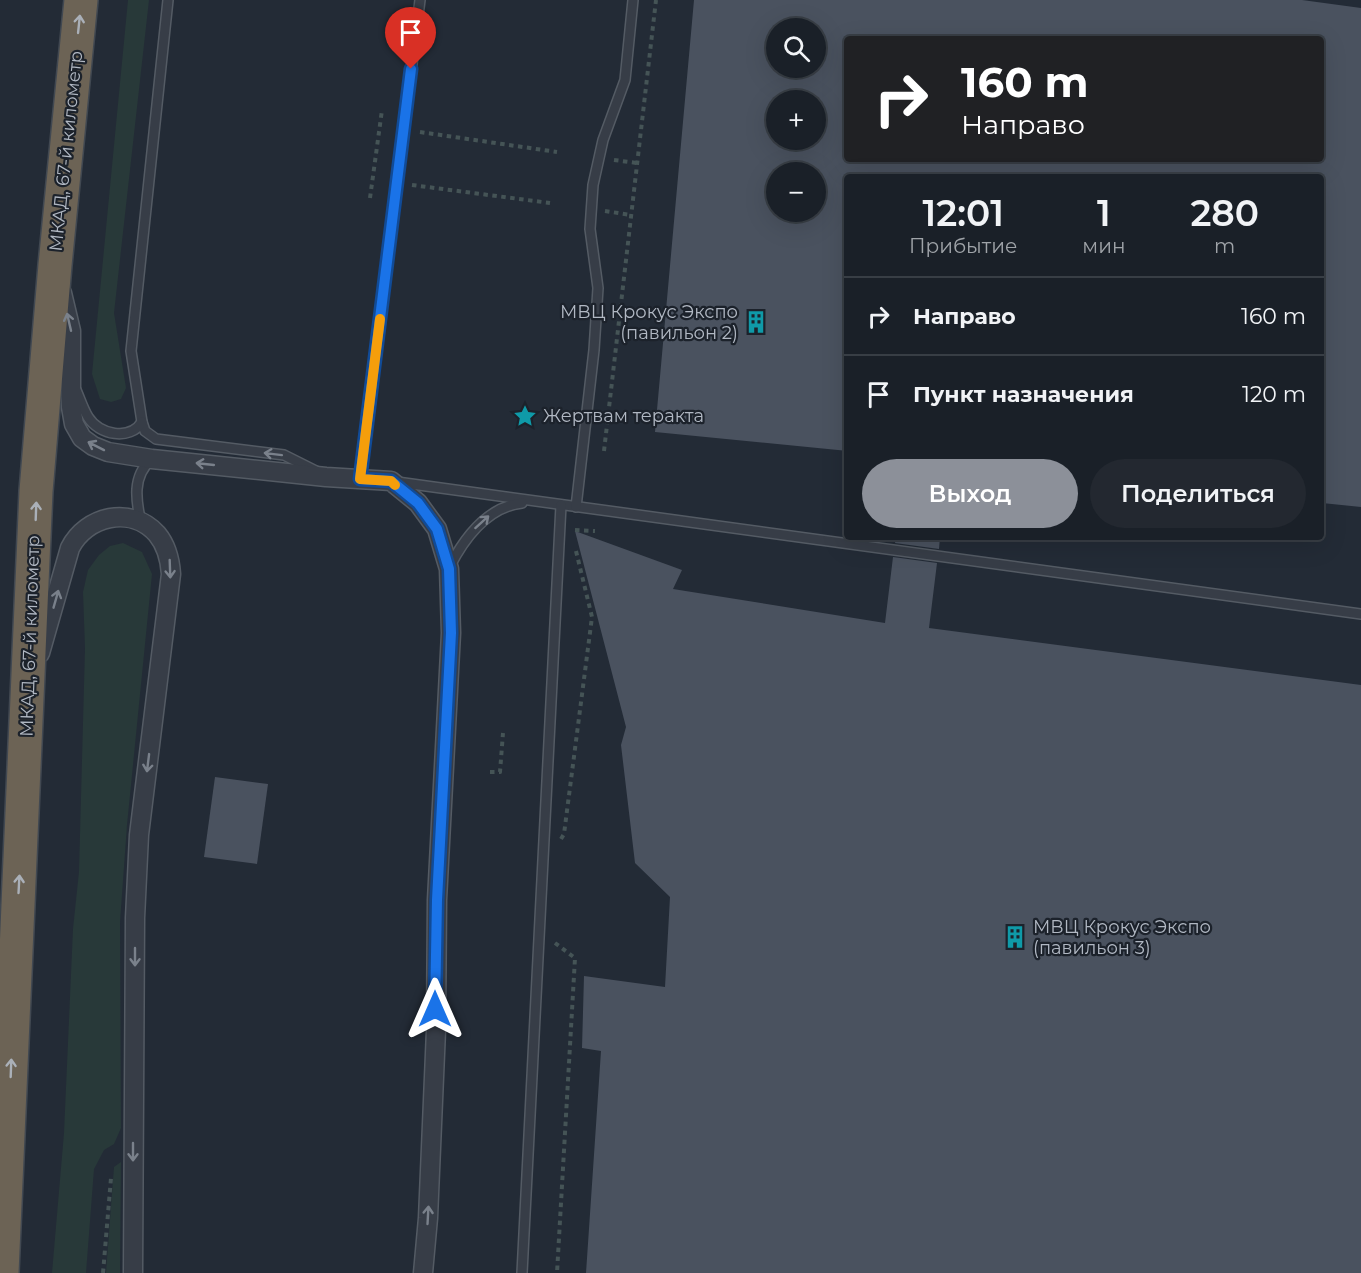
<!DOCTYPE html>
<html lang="ru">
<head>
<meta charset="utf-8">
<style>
	:root { --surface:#1a2028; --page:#232830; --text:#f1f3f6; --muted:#9fa3a8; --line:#383e45; --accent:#8c9099 }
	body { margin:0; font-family:Montserrat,sans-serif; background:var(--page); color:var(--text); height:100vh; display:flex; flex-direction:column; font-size:22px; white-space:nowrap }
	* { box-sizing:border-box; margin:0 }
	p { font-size:20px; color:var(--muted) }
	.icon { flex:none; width:33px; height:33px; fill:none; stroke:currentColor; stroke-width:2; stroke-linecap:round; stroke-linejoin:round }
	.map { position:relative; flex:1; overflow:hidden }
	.drawer { position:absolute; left:844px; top:174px; width:480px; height:366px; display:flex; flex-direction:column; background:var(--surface); border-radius:6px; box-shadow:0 6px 24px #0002,0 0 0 2px var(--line) }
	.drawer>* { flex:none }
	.banner { position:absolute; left:844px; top:36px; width:480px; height:126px; border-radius:6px; box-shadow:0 6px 24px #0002,0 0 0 2px var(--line); background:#202124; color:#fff; overflow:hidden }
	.tools { position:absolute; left:766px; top:18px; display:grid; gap:12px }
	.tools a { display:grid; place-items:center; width:60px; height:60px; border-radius:50%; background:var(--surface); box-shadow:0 6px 24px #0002,0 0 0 2px var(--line); font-size:30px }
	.pin { position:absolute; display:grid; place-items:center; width:51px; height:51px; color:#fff; margin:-62px -26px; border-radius:50% 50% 50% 0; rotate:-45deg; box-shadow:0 0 6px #0007 }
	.pin .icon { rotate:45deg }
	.me { position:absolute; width:66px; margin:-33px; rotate:0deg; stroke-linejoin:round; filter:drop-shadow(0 0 4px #0008) }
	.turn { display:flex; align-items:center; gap:21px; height:126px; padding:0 18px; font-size:27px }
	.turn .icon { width:78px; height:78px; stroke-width:2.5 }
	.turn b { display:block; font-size:42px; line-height:51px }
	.eta { display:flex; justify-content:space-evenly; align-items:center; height:102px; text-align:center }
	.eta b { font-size:36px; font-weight:600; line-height:42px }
	.button { display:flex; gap:12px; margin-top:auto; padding:12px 18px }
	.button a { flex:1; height:69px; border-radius:36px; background:var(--accent); color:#fff; font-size:24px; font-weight:600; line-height:69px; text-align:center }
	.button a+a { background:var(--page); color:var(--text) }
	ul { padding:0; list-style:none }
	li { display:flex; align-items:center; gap:18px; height:78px; padding:0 18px; border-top:2px solid var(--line) }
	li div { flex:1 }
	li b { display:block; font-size:22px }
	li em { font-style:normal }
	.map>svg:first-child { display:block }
	.green { fill:#283939 }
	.building { fill:#4a525f; fill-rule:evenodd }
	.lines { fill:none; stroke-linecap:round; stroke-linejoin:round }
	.lane-casing { stroke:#545b64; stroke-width:12 }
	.street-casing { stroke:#545b64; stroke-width:21 }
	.highway-casing { stroke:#414851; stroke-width:36 }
	.path { stroke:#455456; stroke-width:4; stroke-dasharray:4.5 4.5; stroke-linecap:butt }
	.lane { stroke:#373d47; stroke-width:9 }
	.street { stroke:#373d47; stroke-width:18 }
	.highway { stroke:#6c6355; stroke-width:33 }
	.oneway { stroke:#aab0b8 }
	.oneway2 { stroke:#7a818b }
	.route-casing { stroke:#114b97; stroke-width:15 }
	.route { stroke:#1a73e8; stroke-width:10 }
	.slow { stroke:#f59e0b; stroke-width:10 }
	.labels { text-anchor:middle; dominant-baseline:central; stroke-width:4.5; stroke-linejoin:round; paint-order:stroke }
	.street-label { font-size:18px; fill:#b1b8c3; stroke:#1c222b }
	.poi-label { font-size:18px; fill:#b1b8c3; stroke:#1c222b; text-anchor:start }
</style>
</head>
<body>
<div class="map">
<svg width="1361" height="1273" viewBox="0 0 1361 1273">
	<rect width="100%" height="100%" fill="#232b36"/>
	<!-- green -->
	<g class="green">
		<polygon points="128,0 149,0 114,313 126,388 121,399 111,402 100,399 92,374"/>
		<polygon points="123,543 142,552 152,574 127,825 120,922 121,1128 114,1144 104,1150 94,1169 86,1273 52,1273 64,1133 73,929 79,872 85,648 83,592 88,570 99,555 110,546"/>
		<polygon points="121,1162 120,1273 106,1273 114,1167"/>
	</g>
	<!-- building -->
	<g class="building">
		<path d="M694 0H1302L1361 8V507L1322 503V177H848V451L655 432ZM777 28H816V68H777ZM848 39H1322V159H848ZM777 100H816V140H777ZM777 172H816V212H777Z"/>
		<polygon points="575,531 682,570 673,589 885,623 893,557 937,563 929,628 1361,685 1361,1273 586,1273 601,1051 582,1048 584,976 665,987 670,897 635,863 621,745 626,727"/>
		<polygon points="896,537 940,537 939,549 895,543"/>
		<polygon points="215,777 268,784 257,864 204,857"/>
	</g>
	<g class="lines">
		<!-- lane casing -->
		<g class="lane-casing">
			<g id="lane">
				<polyline points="168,0 131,351 142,422 145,431 156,439 284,455 316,471"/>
				<path d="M76 390C80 399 83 409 88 417 99 435 130 441 142 422"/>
				<polyline points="360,479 420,0"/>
				<polyline points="397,482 1361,614"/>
				<polyline points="576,507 594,350 598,288 590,229 593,185 603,140 625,80 633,0"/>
				<path d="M141 523C136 501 132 476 151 460"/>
				<path d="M450 566C465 537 487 507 522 503"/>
				<polyline points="522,1273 561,505"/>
			</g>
		</g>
		<!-- street casing -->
		<g class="street-casing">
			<g id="street">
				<polyline points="62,293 71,331 71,407 74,424 82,438 93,446 108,452 152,459 326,477 391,481 418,503 437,529 449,569 451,633 437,900 436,1030 428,1218 423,1273"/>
				<path d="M40 653 70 548C86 516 131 505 157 534 167 546 170 559 171 574L139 835 135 918 133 1273"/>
			</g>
		</g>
		<!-- highway casing -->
		<g class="highway-casing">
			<polyline id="highway" points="2,1273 36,491 55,265 81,0"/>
		</g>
		<!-- path -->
		<g class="path">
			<polyline points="420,132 557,152"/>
			<polyline points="614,160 637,163"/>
			<polyline points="412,185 550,203"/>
			<polyline points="370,198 382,110"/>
			<polyline points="605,211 631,215"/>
			<polyline points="604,451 656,0"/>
			<polyline points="575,530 595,531"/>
			<polyline points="490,772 500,772 503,733"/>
			<polyline points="561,839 564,834 592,617 576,551"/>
			<polyline points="555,943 575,958 557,1273"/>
			<polyline points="103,1273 111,1178"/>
		</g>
		<!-- lane -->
		<use href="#lane" class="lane"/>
		<!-- street -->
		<use href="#street" class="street"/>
		<!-- highway -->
		<use href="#highway" class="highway"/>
	</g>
	<!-- one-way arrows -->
	<defs><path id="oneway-shaft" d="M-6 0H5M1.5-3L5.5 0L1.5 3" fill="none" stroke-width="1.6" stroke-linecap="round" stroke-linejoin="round" transform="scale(1.5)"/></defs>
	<g class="oneway">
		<use href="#oneway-shaft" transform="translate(79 24) rotate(-84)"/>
		<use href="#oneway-shaft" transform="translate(36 511) rotate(-88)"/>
		<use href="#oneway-shaft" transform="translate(19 884) rotate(-87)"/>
		<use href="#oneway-shaft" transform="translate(11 1068) rotate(-88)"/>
	</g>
	<g class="oneway2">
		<use href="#oneway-shaft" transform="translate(69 322) rotate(-103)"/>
		<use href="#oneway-shaft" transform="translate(96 446) rotate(-153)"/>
		<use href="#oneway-shaft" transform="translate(273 454) rotate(-173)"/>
		<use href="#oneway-shaft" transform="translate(205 464) rotate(-174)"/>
		<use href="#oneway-shaft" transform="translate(482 522) rotate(-42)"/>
		<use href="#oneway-shaft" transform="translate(170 569) rotate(88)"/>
		<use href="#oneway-shaft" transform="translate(56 599) rotate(-74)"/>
		<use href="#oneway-shaft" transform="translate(148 763) rotate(97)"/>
		<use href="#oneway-shaft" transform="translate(135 957) rotate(90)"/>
		<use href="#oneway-shaft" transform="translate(133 1152) rotate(90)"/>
		<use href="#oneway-shaft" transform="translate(428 1215) rotate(-87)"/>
	</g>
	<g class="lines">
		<!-- route casing -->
		<g class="route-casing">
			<polyline id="route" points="411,69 360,479 391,481 418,503 437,529 449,569 451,633 437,900 435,1009"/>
		</g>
		<!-- route -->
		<use href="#route" class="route"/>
		<!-- slow -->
		<polyline class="slow" points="380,319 360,479 391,481 395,485"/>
	</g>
	<!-- icons -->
	<defs>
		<g id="building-bare" transform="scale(1.8)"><path d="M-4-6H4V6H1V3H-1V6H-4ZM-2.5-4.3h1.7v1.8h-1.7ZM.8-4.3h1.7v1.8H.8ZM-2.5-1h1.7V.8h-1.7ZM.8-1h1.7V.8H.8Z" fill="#0f9aa8" stroke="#1c222b" stroke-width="2.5" paint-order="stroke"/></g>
		<g id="sight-bare" transform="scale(1.8)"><path d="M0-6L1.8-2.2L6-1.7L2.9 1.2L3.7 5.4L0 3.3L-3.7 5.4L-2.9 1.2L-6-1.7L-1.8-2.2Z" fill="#0f9aa8" stroke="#1c222b" stroke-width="2.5" paint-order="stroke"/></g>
	</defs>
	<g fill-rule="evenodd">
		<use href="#building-bare" x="756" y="322"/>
		<use href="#sight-bare" x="525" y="416"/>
		<use href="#building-bare" x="1015" y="937"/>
	</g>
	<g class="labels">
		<!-- street labels -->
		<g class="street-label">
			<text transform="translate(66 151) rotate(-84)">МКАД, 67-й километр</text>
			<text transform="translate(30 636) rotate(-88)">МКАД, 67-й километр</text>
		</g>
		<!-- poi labels -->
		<g class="poi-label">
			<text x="738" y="312" text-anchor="end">МВЦ Крокус Экспо<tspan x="738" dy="21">(павильон 2)</tspan></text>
			<text x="543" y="416">Жертвам теракта</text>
			<text x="1033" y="927">МВЦ Крокус Экспо<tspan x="1033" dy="21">(павильон 3)</tspan></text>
		</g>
	</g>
</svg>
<div class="tools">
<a><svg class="icon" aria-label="search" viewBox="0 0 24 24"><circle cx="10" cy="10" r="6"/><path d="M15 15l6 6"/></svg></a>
<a>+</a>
<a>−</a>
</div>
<div class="pin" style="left:411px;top:69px;background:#d93025"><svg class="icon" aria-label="arrive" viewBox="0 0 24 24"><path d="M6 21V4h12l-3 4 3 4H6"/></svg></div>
<svg class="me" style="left:435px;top:1009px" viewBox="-20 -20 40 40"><path d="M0-17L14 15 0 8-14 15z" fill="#1a73e8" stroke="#fff" stroke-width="4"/></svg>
<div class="banner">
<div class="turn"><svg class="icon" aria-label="right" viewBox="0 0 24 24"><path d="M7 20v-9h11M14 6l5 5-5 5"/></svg><div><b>160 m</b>Направо</div></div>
</div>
<section class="drawer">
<div class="eta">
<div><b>12:01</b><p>Прибытие</p></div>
<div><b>1</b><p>мин</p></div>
<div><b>280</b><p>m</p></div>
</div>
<ul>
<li><svg class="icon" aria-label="right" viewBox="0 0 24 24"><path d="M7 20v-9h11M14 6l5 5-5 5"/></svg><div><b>Направо</b></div><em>160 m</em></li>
<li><svg class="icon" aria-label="arrive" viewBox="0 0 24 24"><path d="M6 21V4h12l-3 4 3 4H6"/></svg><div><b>Пункт назначения</b></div><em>120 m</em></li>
</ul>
<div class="button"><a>Выход</a><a>Поделиться</a></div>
</section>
</div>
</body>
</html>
